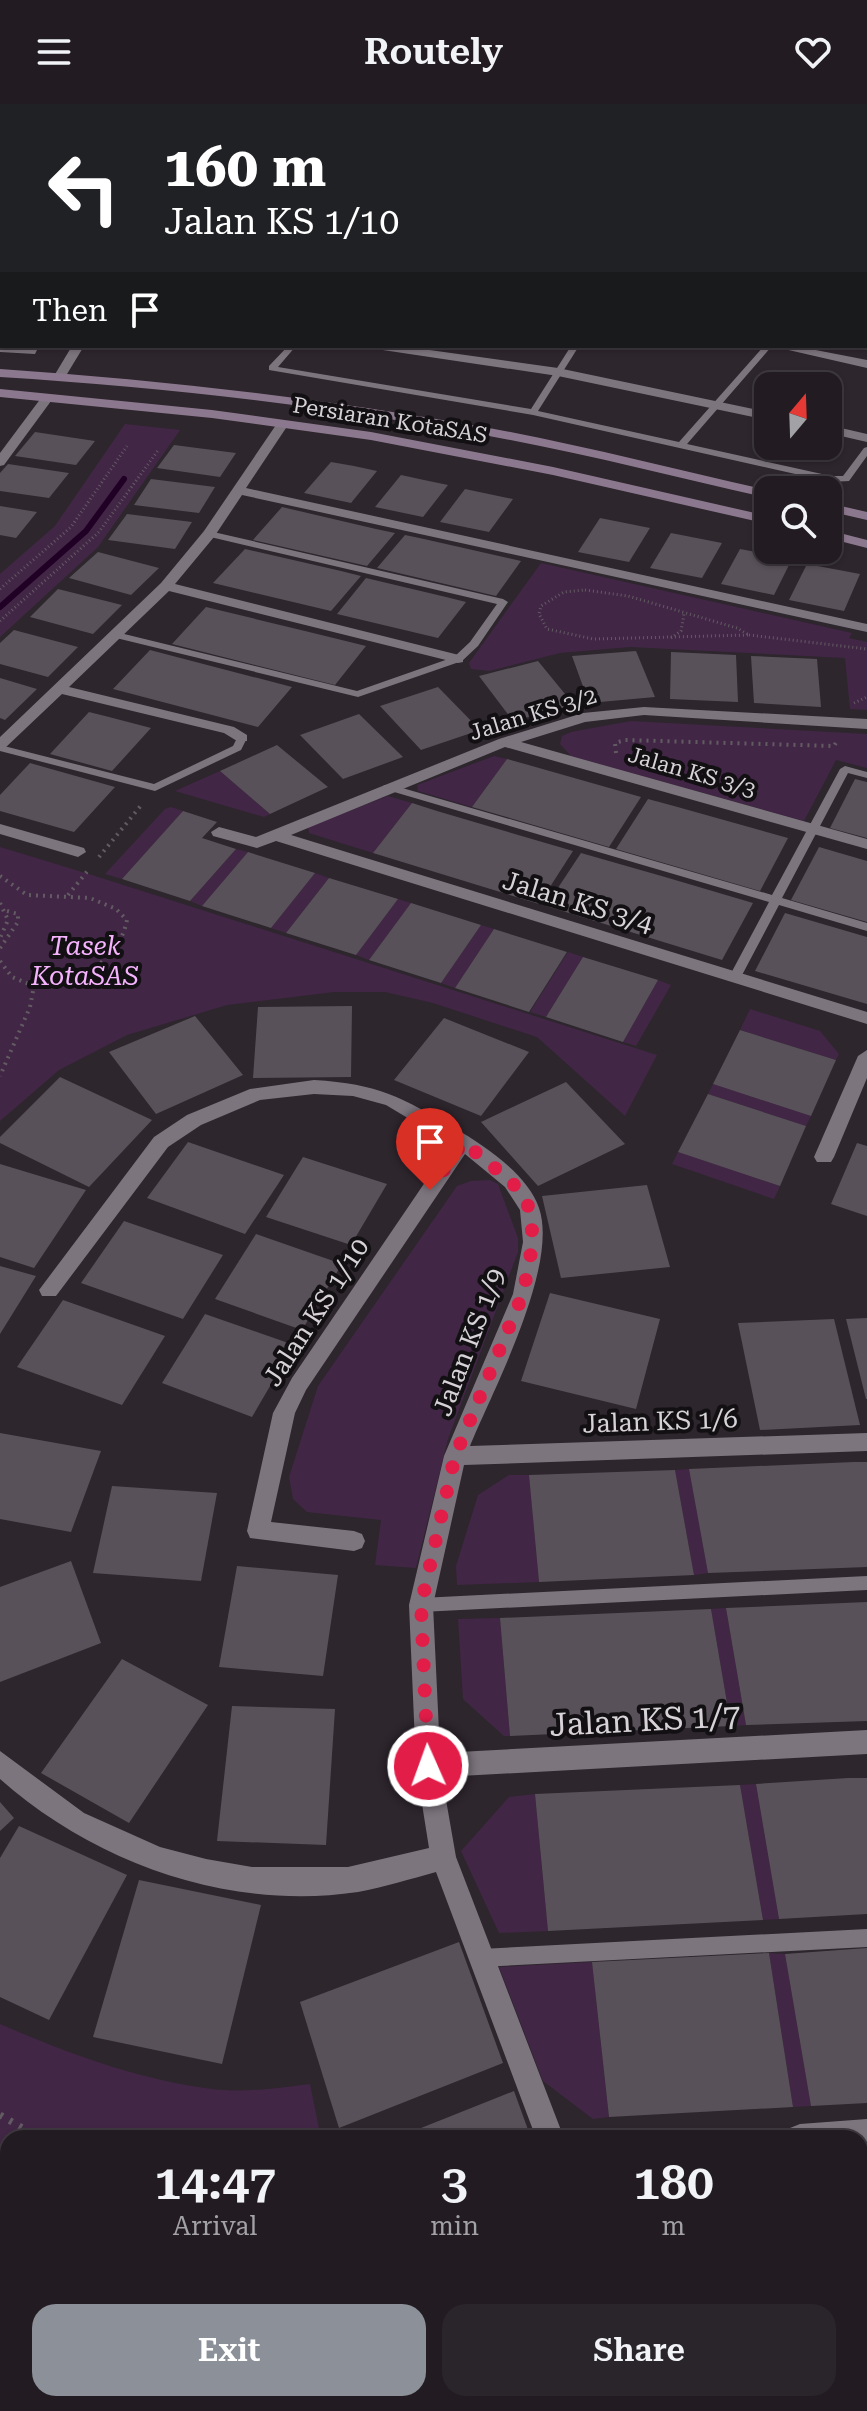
<!DOCTYPE html>
<html lang="en">
<head>
<meta charset="utf-8">
<style>
	:root { --surface:#221c22; --page:#2a252a; --text:#f1f3f6; --muted:#a2a1a5; --line:#3f3a40; --accent:#8c9099 }
	body { margin:0; font-family:"Roboto Serif",serif; background:var(--page); color:var(--text); height:100vh; display:flex; flex-direction:column; font-size:30px; white-space:nowrap }
	* { box-sizing:border-box; margin:0 }
	p { font-size:26px; color:var(--muted) }
	.icon { flex:none; width:44px; height:44px; fill:none; stroke:currentColor; stroke-width:2; stroke-linecap:round; stroke-linejoin:round }
	.map { position:relative; flex:1; overflow:hidden }
	.sheet { position:absolute; left:0px; top:2026px; width:868px; height:282px; display:flex; flex-direction:column; background:var(--surface); border-radius:24px 24px 0 0; box-shadow:0 2px 6px #0004,0 0 0 2px var(--line) }
	.sheet>* { flex:none }
	.guide { position:absolute; left:0px; top:0px; width:868px; height:244px; box-shadow:0 2px 6px #0004,0 0 0 2px var(--line); background:#202124; color:#fff; overflow:hidden }
	.needle { width:52px; rotate:19deg }
	.tools { position:absolute; left:754px; top:268px; display:grid; gap:16px }
	.tools a { display:grid; place-items:center; width:88px; height:88px; border-radius:16px; background:var(--surface); box-shadow:0 2px 6px #0004,0 0 0 2px var(--line); font-size:40px }
	.pin { position:absolute; display:grid; place-items:center; width:68px; height:68px; color:#fff; margin:-82px -34px; border-radius:50% 50% 50% 0; rotate:-45deg; box-shadow:0 0 8px #0007 }
	.pin .icon { rotate:45deg }
	.me { position:absolute; width:88px; margin:-44px; rotate:358deg; stroke-linejoin:round; filter:drop-shadow(0 0 6px #0008) }
	.turn { display:flex; align-items:center; gap:28px; height:168px; padding:0 32px; font-size:36px }
	.turn .icon { width:104px; height:104px; stroke-width:2.5 }
	.turn b { display:block; font-size:56px; line-height:68px }
	.then { display:flex; align-items:center; height:76px; padding:0 32px; background:#0003; gap:16px; font-size:30px }
	.eta { display:flex; justify-content:space-evenly; align-items:center; height:136px; text-align:center }
	.eta b { font-size:48px; font-weight:600; line-height:56px }
	.button { display:flex; gap:16px; margin-top:auto; padding:16px 32px }
	.button a { flex:1; height:92px; border-radius:24px; background:var(--accent); color:#fff; font-size:32px; font-weight:600; line-height:92px; text-align:center }
	.button a+a { background:var(--page); color:var(--text) }
	header { display:flex; justify-content:space-between; align-items:center; height:104px; padding:0 32px; background:var(--surface); font-size:36px; font-weight:600 }
	.map>svg:first-child { display:block }
	.green { fill:#422646 }
	.water { fill:#210026 }
	.lines { fill:none; stroke-linecap:round; stroke-linejoin:round }
	.stream { stroke:#210026; stroke-width:6 }
	.building { fill:#595159 }
	.path-far2 { stroke:#625c62; stroke-width:3; stroke-dasharray:1 3; stroke-linecap:butt }
	.path-far1 { stroke:#625c62; stroke-width:4; stroke-dasharray:2 5; stroke-linecap:butt }
	.path { stroke:#625c62; stroke-width:7; stroke-dasharray:3 8; stroke-linecap:butt }
	.lane { fill:#7d757e; fill-rule:evenodd }
	.street { fill:#7d757e; fill-rule:evenodd }
	.secondary { fill:#8c788e; fill-rule:evenodd }
	.route { stroke:#e11d48; stroke-width:14; stroke-dasharray:0 25.2 }
	.labels { text-anchor:middle; dominant-baseline:central; stroke-width:8; stroke-linejoin:round; paint-order:stroke }
	.far-street-label { font-size:22px; fill:#d6d2d7; stroke:#131013 }
	.street-label { font-size:26px; fill:#d6d2d7; stroke:#131013 }
	.park-label { font-size:26px; font-style:italic; fill:#f5b3fd; stroke:#131013 }
	.near-street-label { font-size:32px; fill:#d6d2d7; stroke:#131013 }
</style>
</head>
<body>
<header><svg class="icon" aria-label="menu" viewBox="0 0 24 24"><path d="M4 6h16M4 12h16M4 18h16"/></svg>Routely<svg class="icon" aria-label="heart" viewBox="0 0 24 24"><path d="M12 20l-8-8c-3-5 5-10 8-4 3-6 11-1 8 4z"/></svg></header>
<div class="map">
<svg width="867" height="2307" viewBox="0 0 867 2307">
	<rect width="100%" height="100%" fill="#2d262d"/>
	<!-- green -->
	<g class="green">
		<polygon points="125,320 180,326 98,443 0,533 0,470 55,422"/>
		<polygon points="541,459 852,529 849,534 867,538 867,606 850,605 845,554 630,543 560,549 489,567 471,565 469,559"/>
		<polygon points="631,617 867,630 867,664 836,656 804,717 571,652 560,640 562,632 571,628"/>
		<polygon points="494,652 507,655 472,703 418,687 417,681"/>
		<polygon points="220,667 270,710 264,713 175,687"/>
		<polygon points="388,692 412,699 373,749 309,729 308,723"/>
		<polygon points="171,703 183,707 122,775 105,770 165,705"/>
		<polygon points="0,743 92,771 657,951 625,1012 537,933 433,899 385,888 334,888 227,901 127,931 59,966 0,1017"/>
		<polygon points="236,745 248,748 202,802 190,797"/>
		<polygon points="315,769 329,774 286,829 271,824"/>
		<polygon points="398,795 411,799 369,856 356,851"/>
		<polygon points="481,821 494,825 455,884 441,879"/>
		<polygon points="568,848 583,853 546,913 530,908"/>
		<polygon points="658,876 671,881 636,942 623,938"/>
		<polygon points="750,905 820,927 839,950 836,956 740,926"/>
		<polygon points="713,980 811,1012 806,1022 708,990"/>
		<polygon points="678,1048 780,1082 774,1095 672,1060"/>
		<polygon points="490,1076 498,1080 518,1134 518,1148 448,1335 416,1464 375,1461 381,1416 307,1408 293,1395 289,1373 318,1282 457,1082 471,1077"/>
		<polygon points="689,1365 708,1469 694,1471 675,1366"/>
		<polygon points="509,1371 529,1371 539,1478 457,1481 456,1462 478,1391"/>
		<polygon points="726,1504 746,1621 731,1622 711,1505"/>
		<polygon points="500,1514 510,1632 504,1632 463,1595 458,1515"/>
		<polygon points="756,1680 779,1815 763,1816 740,1681"/>
		<polygon points="535,1690 548,1827 499,1829 461,1747 509,1693"/>
		<polygon points="769,1849 785,1850 811,2002 793,2003"/>
		<polygon points="592,1858 609,2013 593,2015 543,1977 499,1863"/>
		<path d="M0 1920C67 1949 139 1976 212 1985 244 1989 278 1984 310 1980L321 2034H8V2300H377L379 2307H0Z"/>
	</g>
	<!-- water -->
	<polygon class="water" points="0,2096 8,2100 8,2300 229,2300 231,2307 0,2307"/>
	<g class="lines">
		<!-- stream -->
		<polyline class="stream" points="0,503 86,427 124,375"/>
	</g>
	<!-- building -->
	<g class="building">
		<polygon points="35,328 95,337 76,361 15,352"/>
		<polygon points="174,341 236,349 220,373 157,364"/>
		<polygon points="331,358 354,362 377,367 351,399 304,389"/>
		<polygon points="8,360 69,369 49,394 0,387 0,369"/>
		<polygon points="401,371 424,376 448,381 423,413 375,403"/>
		<polygon points="151,375 215,383 199,409 134,401"/>
		<polygon points="465,385 513,395 489,428 440,418"/>
		<polygon points="0,402 37,408 16,434 0,431"/>
		<polygon points="282,403 376,425 395,429 367,462 253,436"/>
		<polygon points="127,410 192,418 175,445 108,436"/>
		<polygon points="600,414 650,424 629,458 578,448"/>
		<polygon points="671,429 722,439 702,474 650,464"/>
		<polygon points="405,431 424,435 521,457 496,492 377,464"/>
		<polygon points="245,445 341,467 361,472 331,507 213,479"/>
		<polygon points="740,445 792,455 774,491 721,480"/>
		<polygon points="98,448 159,464 131,491 69,474"/>
		<polygon points="807,460 860,470 844,507 789,496"/>
		<polygon points="366,474 446,493 466,498 438,534 337,510"/>
		<polygon points="58,485 122,501 93,530 30,513"/>
		<polygon points="206,503 305,527 366,542 335,581 172,540"/>
		<polygon points="14,526 78,543 48,573 0,560 0,539"/>
		<polygon points="150,546 169,551 292,583 258,623 113,585"/>
		<polygon points="636,547 655,593 589,599 572,552"/>
		<polygon points="671,548 736,551 738,598 670,595"/>
		<polygon points="751,552 817,555 821,603 754,599"/>
		<polygon points="538,557 574,601 513,617 479,572"/>
		<polygon points="0,574 37,585 5,616 0,614"/>
		<polygon points="438,583 480,626 421,646 380,602"/>
		<polygon points="89,608 109,613 151,624 112,667 50,650"/>
		<polygon points="359,610 403,653 343,675 300,631"/>
		<polygon points="277,641 328,683 270,710 220,667"/>
		<polygon points="507,655 532,662 641,693 609,743 472,703"/>
		<polygon points="30,659 51,665 115,683 74,728 0,707 0,691"/>
		<polygon points="855,675 867,678 867,734 830,724"/>
		<polygon points="648,695 674,702 788,734 760,787 616,745"/>
		<polygon points="412,699 437,707 573,747 539,800 373,749"/>
		<polygon points="183,707 217,718 202,734 236,745 190,797 122,775"/>
		<polygon points="819,743 867,757 867,818 791,796"/>
		<polygon points="248,748 315,769 271,824 202,802"/>
		<polygon points="581,749 665,773 753,799 722,856 546,802"/>
		<polygon points="329,774 398,795 356,851 286,829"/>
		<polygon points="411,799 481,821 441,879 369,856"/>
		<polygon points="785,809 867,833 867,900 755,867"/>
		<polygon points="494,825 567,848 529,908 455,884"/>
		<polygon points="583,853 658,876 623,938 546,913"/>
		<polygon points="352,902 351,973 253,974 258,903"/>
		<polygon points="195,912 243,971 156,1010 109,948"/>
		<polygon points="444,914 529,948 481,1012 394,976"/>
		<polygon points="740,926 836,956 811,1012 713,980"/>
		<polygon points="60,973 152,1016 89,1083 0,1039 0,1033"/>
		<polygon points="566,978 625,1040 538,1082 481,1018"/>
		<polygon points="708,990 806,1022 780,1082 678,1048"/>
		<polygon points="188,1038 284,1071 245,1130 147,1094"/>
		<polygon points="857,1039 867,1042 867,1112 831,1100"/>
		<polygon points="303,1053 387,1080 351,1141 266,1113"/>
		<polygon points="0,1060 86,1086 34,1164 0,1153"/>
		<polygon points="647,1081 670,1163 561,1174 542,1092"/>
		<polygon points="124,1117 223,1151 183,1215 81,1179"/>
		<polygon points="256,1130 342,1160 302,1226 215,1195"/>
		<polygon points="0,1162 36,1172 0,1230"/>
		<polygon points="550,1189 660,1215 636,1305 521,1277"/>
		<polygon points="63,1196 165,1232 122,1301 17,1263"/>
		<polygon points="205,1210 294,1241 252,1313 162,1279"/>
		<polygon points="867,1214 867,1295 866,1295 846,1215"/>
		<polygon points="834,1215 860,1321 760,1326 738,1219"/>
		<polygon points="0,1329 101,1347 71,1428 0,1415"/>
		<polygon points="854,1358 867,1358 867,1463 708,1469 689,1365"/>
		<polygon points="675,1366 694,1471 539,1478 529,1371"/>
		<polygon points="112,1382 217,1389 201,1477 93,1469"/>
		<polygon points="71,1457 101,1539 0,1578 0,1483"/>
		<polygon points="237,1462 338,1471 323,1572 219,1563"/>
		<polygon points="867,1498 867,1617 746,1621 726,1504"/>
		<polygon points="711,1505 731,1622 510,1632 500,1514"/>
		<polygon points="122,1555 208,1601 129,1719 41,1669"/>
		<polygon points="232,1602 335,1605 326,1741 217,1737"/>
		<polygon points="848,1674 867,1674 867,1810 779,1815 756,1680"/>
		<polygon points="740,1681 763,1816 548,1827 535,1690"/>
		<polygon points="0,1698 14,1714 0,1727"/>
		<polygon points="19,1722 127,1771 49,1916 0,1893 0,1754"/>
		<polygon points="139,1776 261,1801 222,1960 93,1933"/>
		<polygon points="459,1838 503,1959 339,2024 300,1898"/>
		<polygon points="867,1844 867,1999 811,2002 785,1850"/>
		<polygon points="769,1849 793,2003 609,2013 592,1858"/>
		<polygon points="514,1987 531,2034 396,2034"/>
		<rect x="860" y="2072" width="7" height="187"/>
		<polygon points="867,2299 867,2307 773,2307 772,2304"/>
		<polygon points="425,2300 628,2300 613,2307 428,2307"/>
	</g>
	<g class="lines">
		<!-- path-far2 -->
		<g class="path-far2">
			<polyline points="0,485 71,423 127,342"/>
			<polygon points="585,486 628,492 737,524 749,531 593,535 547,525 539,510 541,502 564,488"/>
			<polyline points="0,517 99,428 159,345"/>
			<polyline points="749,531 867,545"/>
			<polyline points="671,534 681,527 684,510"/>
			<polyline points="854,599 867,593"/>
		</g>
		<!-- path-far1 -->
		<g class="path-far1">
			<polyline points="616,649 615,639 625,636 834,642 837,637"/>
			<polyline points="99,753 143,699"/>
			<path d="M0 772 27 791 90 794 116 805 127 816C118 861 74 879 34 882"/>
			<polyline points="68,791 90,764"/>
			<polyline points="0,799 8,816 0,834"/>
			<polyline points="0,844 18,818 18,810 7,807"/>
			<polyline points="0,857 12,873 34,882 30,903 0,972"/>
		</g>
		<!-- path -->
		<g class="path">
			<polyline points="0,2011 40,2034"/>
			<polyline points="297,2300 300,2307"/>
		</g>
		<!-- lane -->
		<g class="lane">
			<rect x="0" y="177" width="2" height="4"/>
			<rect x="0" y="196" width="2" height="8"/>
			<polygon points="31,242 39,242 35,250 0,248 0,244 29,245"/>
			<polygon points="288,242 296,242 278,263 531,305 571,242 579,242 538,307 679,338 764,242 772,242 687,340 831,372 843,372 864,344 867,343 867,352 849,377 831,378 533,311 269,266 269,262"/>
			<polygon points="209,427 503,495 508,498 478,542 462,557 358,593 112,533 112,529 116,528 357,587 454,553 470,538 497,500 206,432 206,428"/>
			<polygon points="242,631 247,634 241,646 155,687 0,647 0,641 154,680 233,642 238,632"/>
			<polygon points="845,662 867,668 867,674 848,669 782,794 867,819 867,827 779,801 741,873 735,877 729,873 769,798 384,685 383,683 384,681 392,681 772,791 840,665"/>
			<polygon points="867,1472 867,1486 421,1508 415,1506 413,1501 415,1496 421,1494"/>
			<polygon points="867,1825 867,1843 481,1863 474,1861 472,1854 474,1847 481,1845"/>
			<rect x="860" y="2273" width="7" height="22"/>
		</g>
		<!-- street -->
		<g class="street">
			<rect x="866" y="193" width="1" height="6"/>
			<rect x="0" y="209" width="2" height="6"/>
			<polygon points="72,242 84,242 64,275 56,275 54,272"/>
			<polygon points="370,242 401,242 558,264 768,308 768,316 558,272 376,245"/>
			<polygon points="771,242 795,242 867,256 867,264"/>
			<polygon points="44,290 54,293 4,361 0,362 0,349"/>
			<polygon points="282,317 288,321 246,384 867,520 867,528 242,391 214,433 175,480 463,552 463,558 458,559 169,487 69,583 234,623 247,631 247,637 237,637 224,629 62,590 5,644 0,646 0,633 161,479 204,427 278,318"/>
			<polygon points="828,321 867,330 867,338 828,329"/>
			<polygon points="644,603 867,615 867,625 644,611 585,618 521,638 867,735 867,745 505,643 291,731 867,908 867,920 276,737 257,744 213,732 211,728 219,723 256,733 499,635 583,609"/>
			<polygon points="0,720 84,744 86,748 78,753 0,730"/>
			<polygon points="867,946 867,974 834,1053 831,1058 817,1058 814,1053 858,952"/>
			<path d="M314 976C379 980 401 993 456 1025 485 1042 528 1071 539 1104 559 1162 493 1286 470 1342L867 1329V1347L464 1361 433 1501 440 1649 867 1626V1650L442 1673 456 1753 564 2034H536L436 1768C410 1775 385 1783 358 1788 230 1807 96 1760 0 1675V1647L84 1709 160 1743 206 1755 252 1763H348L429 1744 416 1662 409 1501 444 1352 513 1190 523 1138 520 1106 505 1083 465 1050 306 1286 295 1309 271 1418 354 1427 362 1430 365 1437 362 1444 354 1447 250 1434 247 1427 273 1309 292 1274 451 1040 386 1001 353 992 314 990 260 996 201 1021 168 1043 56 1192H42L39 1186 154 1033 187 1011 250 985Z"/>
			<polygon points="867,2015 867,2043 860,2044 860,2034 786,2034 790,2024 800,2020"/>
			<polygon points="632,2300 662,2300 665,2307 635,2307"/>
		</g>
		<!-- secondary -->
		<g class="secondary">
			<path d="M0 265C164 276 327 295 489 324 583 341 675 366 768 386V394C675 373 583 349 489 332 327 302 164 283 0 273Z"/>
			<polygon points="0,285 212,306 371,328 553,363 768,412 768,420 553,371 371,336 212,314 0,293"/>
			<polygon points="828,399 867,408 867,416 828,407"/>
			<polygon points="828,426 867,436 867,444 828,434"/>
		</g>
	</g>
	<g class="lines">
		<!-- route -->
		<polyline class="route" points="428,1662 421,1501 455,1352 523,1190 533,1138 530,1105 512,1078 463,1038 430,1086"/>
	</g>
	<g class="labels">
		<!-- far-street labels -->
		<g class="far-street-label">
			<text transform="translate(390 316) rotate(9)">Persiaran KotaSAS</text>
			<text transform="translate(533 610) rotate(-17)">Jalan KS 3/2</text>
			<text transform="translate(692 668) rotate(16)">Jalan KS 3/3</text>
		</g>
		<!-- street labels -->
		<g class="street-label">
			<text transform="translate(578 798) rotate(17)">Jalan KS 3/4</text>
			<text transform="translate(316 1208) rotate(-57)">Jalan KS 1/10</text>
			<text transform="translate(469 1238) rotate(-69)">Jalan KS 1/9</text>
			<text transform="translate(660 1317) rotate(-2)">Jalan KS 1/6</text>
		</g>
		<!-- park labels -->
		<g class="park-label">
			<text x="85" y="842">Tasek<tspan x="85" dy="30">KotaSAS</tspan></text>
		</g>
		<!-- near-street labels -->
		<g class="near-street-label">
			<text transform="translate(645 1616) rotate(-3)">Jalan KS 1/7</text>
		</g>
	</g>
</svg>
<div class="tools">
<a><svg class="needle" viewBox="-14 -14 28 28"><path d="M0-13l5 13h-10z" fill="#e53935"/><path d="M0 13l5-13h-10z" fill="#a2a1a5"/></svg></a>
<a><svg class="icon" aria-label="search" viewBox="0 0 24 24"><circle cx="10" cy="10" r="6"/><path d="M15 15l6 6"/></svg></a>
</div>
<div class="pin" style="left:430px;top:1086px;background:#d93025"><svg class="icon" aria-label="arrive" viewBox="0 0 24 24"><path d="M6 21V4h12l-3 4 3 4H6"/></svg></div>
<svg class="me" style="left:428px;top:1662px" viewBox="-20 -20 40 40"><circle r="17" fill="#e11d48" stroke="#fff" stroke-width="3"/><path d="M0-11L8 9 0 5-8 9z" fill="#fff"/></svg>
<div class="guide">
<div class="turn"><svg class="icon" aria-label="left" viewBox="0 0 24 24"><path d="M17 20v-9H6M10 6l-5 5 5 5"/></svg><div><b>160 m</b>Jalan KS 1/10</div></div>
<div class="then">Then<svg class="icon" aria-label="arrive" viewBox="0 0 24 24"><path d="M6 21V4h12l-3 4 3 4H6"/></svg></div>
</div>
<section class="sheet">
<div class="eta">
<div><b>14:47</b><p>Arrival</p></div>
<div><b>3</b><p>min</p></div>
<div><b>180</b><p>m</p></div>
</div>
<div class="button"><a>Exit</a><a>Share</a></div>
</section>
</div>
</body>
</html>
